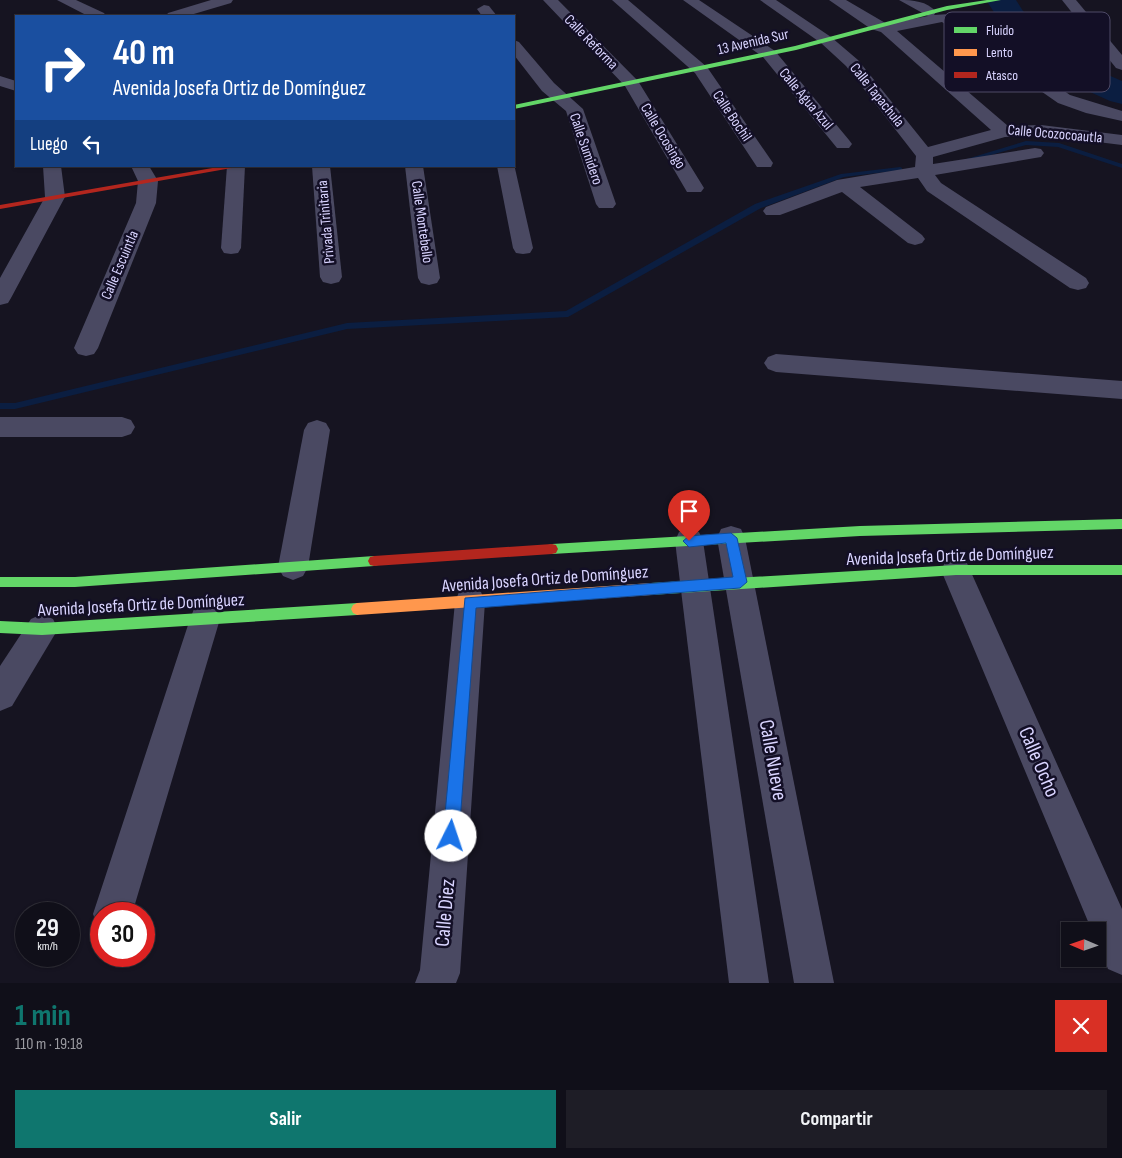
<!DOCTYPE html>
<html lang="es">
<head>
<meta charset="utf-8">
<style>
	:root { --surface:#100f19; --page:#1e1d26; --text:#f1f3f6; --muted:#9c9ca2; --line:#302f38; --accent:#0f766e }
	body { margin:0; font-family:"Sofia Sans Condensed",sans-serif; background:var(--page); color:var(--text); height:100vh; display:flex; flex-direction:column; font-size:19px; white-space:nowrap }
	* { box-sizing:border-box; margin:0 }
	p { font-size:16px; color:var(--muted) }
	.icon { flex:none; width:28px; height:28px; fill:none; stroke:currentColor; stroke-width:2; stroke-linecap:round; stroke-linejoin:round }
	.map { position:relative; height:983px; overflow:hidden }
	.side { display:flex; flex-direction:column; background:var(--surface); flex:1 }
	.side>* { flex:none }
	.hud { position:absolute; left:15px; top:15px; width:500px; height:152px; border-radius:0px; box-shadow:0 1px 4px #0004,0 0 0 1px var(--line); background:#1a4fa0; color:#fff; overflow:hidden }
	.needle { width:32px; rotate:272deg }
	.tools { position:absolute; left:1061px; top:922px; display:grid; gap:10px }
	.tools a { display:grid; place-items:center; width:45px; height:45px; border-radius:0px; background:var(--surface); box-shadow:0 1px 4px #0004,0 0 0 1px var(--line); font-size:25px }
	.speed { position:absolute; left:15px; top:902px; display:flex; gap:10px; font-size:25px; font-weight:700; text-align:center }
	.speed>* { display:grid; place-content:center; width:65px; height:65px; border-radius:50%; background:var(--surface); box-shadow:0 1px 4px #0004,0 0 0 1px var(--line); line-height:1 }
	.speed small { font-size:12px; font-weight:400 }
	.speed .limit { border:8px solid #d22; background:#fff; color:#111 }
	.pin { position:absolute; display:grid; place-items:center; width:42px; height:42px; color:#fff; margin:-51px -21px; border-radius:50% 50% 50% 0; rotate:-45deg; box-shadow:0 0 5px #0007 }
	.pin .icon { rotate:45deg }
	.me { position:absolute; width:55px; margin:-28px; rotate:4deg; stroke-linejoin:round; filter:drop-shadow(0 0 4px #0008) }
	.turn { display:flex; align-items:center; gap:18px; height:105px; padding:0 15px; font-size:22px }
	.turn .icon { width:65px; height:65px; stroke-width:2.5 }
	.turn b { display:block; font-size:35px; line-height:42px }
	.then { display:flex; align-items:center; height:48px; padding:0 15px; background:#0003; gap:10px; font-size:19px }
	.round { display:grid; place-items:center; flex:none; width:52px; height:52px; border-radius:0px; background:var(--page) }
	.overview { display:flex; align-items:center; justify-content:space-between; height:85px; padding:0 15px }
	h1 { font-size:30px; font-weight:700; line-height:38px; color:var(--accent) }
	.primary-button { display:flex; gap:10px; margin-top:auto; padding:10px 15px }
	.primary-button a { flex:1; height:58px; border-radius:0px; background:var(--accent); color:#fff; font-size:20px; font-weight:700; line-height:58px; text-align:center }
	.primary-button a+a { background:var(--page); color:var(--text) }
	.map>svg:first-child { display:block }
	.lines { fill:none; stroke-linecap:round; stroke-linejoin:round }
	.stream { fill:#0b1e41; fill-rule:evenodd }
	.river { fill:#0b1e41; fill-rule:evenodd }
	.street { fill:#4a4962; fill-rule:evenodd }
	.fast { fill:#63d668; fill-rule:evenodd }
	.slow { fill:#ff974d; fill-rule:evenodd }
	.jam { fill:#b3261e; fill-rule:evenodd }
	.route { fill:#1a73e8; stroke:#114b97 }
	.labels { text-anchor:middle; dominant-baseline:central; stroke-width:5; stroke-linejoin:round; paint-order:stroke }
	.far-street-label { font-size:15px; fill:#d9d4ff; stroke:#130f26 }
	.street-label { font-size:18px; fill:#d9d4ff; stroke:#130f26 }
	.near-street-label { font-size:21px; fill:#d9d4ff; stroke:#130f26 }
	.key { fill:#130f26; stroke:#4e4a67; stroke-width:1 }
	.key-label { font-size:14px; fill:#d9d4ff }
</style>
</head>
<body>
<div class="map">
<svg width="1122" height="983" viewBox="0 0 1122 983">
	<rect width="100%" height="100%" fill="#161421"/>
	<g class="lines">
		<!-- stream -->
		<g class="stream">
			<polygon points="1026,141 1059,143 1122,164 1122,168 1058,147 1026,145 963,163 960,161"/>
			<polygon points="900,167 902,168 902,170 844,177 761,208 568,317 347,329 15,409 0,409 0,403 15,403 347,323 566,311 755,204 841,174"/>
		</g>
		<!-- river -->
		<polygon class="river" points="986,0 1016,0 1023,11 1092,68 1122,81 1122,104 1110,101 1068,82 1001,23"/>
		<!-- street -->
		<g class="street">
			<polygon points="57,0 76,0 104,13 106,16 88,16"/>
			<polygon points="211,0 233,0 231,3 187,16 166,16 168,13"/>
			<polygon points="543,0 558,0 638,81 704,188 701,192 687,192 625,86"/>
			<polygon points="612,0 628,0 707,67 773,163 771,167 757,167 695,73"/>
			<polygon points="683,0 699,0 775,51 849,140 852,144 849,148 837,148 763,57"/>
			<path d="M760 0H776L831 37 858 60 928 147 991 130 881 32 871 29 829 0H846L887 24 928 16 899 0C913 0 927 1 936 12L934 15 950 14 1070 95 1122 111V121L1086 113 1058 103 942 22 897 31 1008 126 1041 125 1122 135V145L1041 135 1005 137 933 157V164L1035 148 1041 149 1044 153 1041 157 1035 158 935 175 941 183 1086 278 1089 283 1086 288 1078 290 1070 288 927 191 918 178 860 187 922 235 925 239 922 243 915 245 908 243 842 192 780 215H766L763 211 766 207 837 180 915 167 916 156 846 66 821 43Z"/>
			<polygon points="1062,0 1076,0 1122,55 1122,70 1116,68"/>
			<polygon points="484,5 489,6 497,16 482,16 477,9"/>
			<polygon points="514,40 519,42 554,83 583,109 616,204 613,208 599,208 596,204 566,111 542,91 514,55"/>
			<polygon points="0,76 16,81 16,91 0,86"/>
			<polygon points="514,164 533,248 530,253 523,254 516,253 513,248 497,166 514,166"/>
			<polygon points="43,166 61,166 65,197 11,298 8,303 0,305 0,278 45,197"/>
			<polygon points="131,166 149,166 158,181 156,203 98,348 94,354 86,356 78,354 74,348 136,203 138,181"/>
			<polygon points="227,166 245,166 241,248 238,253 231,254 224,253 221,248"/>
			<polygon points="312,166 330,166 342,277 339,282 331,284 323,282 320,277"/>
			<polygon points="405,166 423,166 440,278 437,283 429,285 421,283 418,278"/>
			<polygon points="776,354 1122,381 1122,399 776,372 768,369 764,363 768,357"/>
			<polygon points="0,417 122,417 131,420 135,427 131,434 122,437 0,437"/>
			<polygon points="317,420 326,423 330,430 308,567 303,576 293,580 283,576 278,567 304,430 308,423"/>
			<polygon points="731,526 741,529 745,538 834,983 794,983 717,538 721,529"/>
			<polygon points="689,529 699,532 703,541 769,983 729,983 675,541 679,532"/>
			<polygon points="956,557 966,561 1122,909 1122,975 1108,969 1098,944 1098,931 1092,931 941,570 946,561"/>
			<polygon points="470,588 481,592 485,602 460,973 456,983 415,983 420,970 455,602 459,592"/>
			<polygon points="205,605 216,609 220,619 132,914 101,914 101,929 98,928 93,914 190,619 194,609"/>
			<polygon points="42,614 53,619 58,629 12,706 0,711 0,666 31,619"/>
		</g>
		<!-- fast -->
		<g class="fast">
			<polygon points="987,0 1001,0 947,10 796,50 514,109 514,105 795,46 947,6"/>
			<polygon points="1122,519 1122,529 860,536 552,554 548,553 546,549 548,545 552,544 860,526"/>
			<polygon points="374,556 378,557 380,561 378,565 374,566 75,587 0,587 0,577 75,577"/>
			<polygon points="956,565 1122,565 1122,575 956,575 651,595 647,593 645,589 647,585 651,583"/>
			<polygon points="357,603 361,605 363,609 361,613 357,615 42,635 0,633 0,621 42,623"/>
		</g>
		<!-- slow -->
		<polygon class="slow" points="651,583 655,585 657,589 655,593 651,595 357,615 353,613 351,609 353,605 357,603"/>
		<!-- jam -->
		<g class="jam">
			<polygon points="224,166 243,166 0,209 0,205"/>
			<polygon points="552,544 556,545 558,549 556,553 552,554 374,566 370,565 368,561 370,557 374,556"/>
		</g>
	</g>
	<!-- route -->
	<polygon class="route" points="731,533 737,538 747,582 740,588 476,608 459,836 457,842 451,844 446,842 443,836 465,598 733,577 726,543 689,547 683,541 689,536"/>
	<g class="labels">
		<!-- far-street labels -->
		<g class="far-street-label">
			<text transform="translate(591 42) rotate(46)">Calle Reforma</text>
			<text transform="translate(753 42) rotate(-13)">13 Avenida Sur</text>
			<text transform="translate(877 95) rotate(51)">Calle Tapachula</text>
			<text transform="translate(806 99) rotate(50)">Calle Agua Azul</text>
			<text transform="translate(732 116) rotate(56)">Calle Bochil</text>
			<text transform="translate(1055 134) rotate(5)">Calle Ocozocoautla</text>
			<text transform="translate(663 136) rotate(59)">Calle Ocosingo</text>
			<text transform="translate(586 149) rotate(71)">Calle Sumidero</text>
			<text transform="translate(326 222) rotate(-95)">Privada Trinitaria</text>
			<text transform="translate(422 222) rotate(82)">Calle Montebello</text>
			<text transform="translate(120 265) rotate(-67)">Calle Escuintla</text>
		</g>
		<!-- street labels -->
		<g class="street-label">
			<text transform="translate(950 556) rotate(-2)">Avenida Josefa Ortiz de Domínguez</text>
			<text transform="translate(545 579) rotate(-4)">Avenida Josefa Ortiz de Domínguez</text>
			<text transform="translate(141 605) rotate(-3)">Avenida Josefa Ortiz de Domínguez</text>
		</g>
		<!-- near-street labels -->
		<g class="near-street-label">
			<text transform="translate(773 760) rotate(80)">Calle Nueve</text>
			<text transform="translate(1039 762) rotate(67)">Calle Ocho</text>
			<text transform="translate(445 913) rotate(-85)">Calle Diez</text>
		</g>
	</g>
	<!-- legend -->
	<rect x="944" y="12" width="166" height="80" rx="8" class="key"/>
	<rect x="954" y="27" width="23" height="6" fill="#63d668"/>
	<rect x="954" y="49" width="23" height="7" fill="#ff974d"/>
	<rect x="954" y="72" width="23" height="6" fill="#b3261e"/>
	<g class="key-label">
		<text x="986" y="35">Fluido</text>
		<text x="986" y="57">Lento</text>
		<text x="986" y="80">Atasco</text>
	</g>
</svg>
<div class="tools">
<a><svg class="needle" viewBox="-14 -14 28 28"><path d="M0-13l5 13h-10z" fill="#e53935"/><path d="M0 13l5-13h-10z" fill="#9c9ca2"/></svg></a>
</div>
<div class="speed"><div>29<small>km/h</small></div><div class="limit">30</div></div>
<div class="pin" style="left:689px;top:541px;background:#d93025"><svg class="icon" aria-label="arrive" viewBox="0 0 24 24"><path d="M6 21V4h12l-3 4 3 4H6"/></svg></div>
<svg class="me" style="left:451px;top:836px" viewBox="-20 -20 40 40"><circle r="19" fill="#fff"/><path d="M0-13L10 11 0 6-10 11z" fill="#1a73e8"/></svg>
<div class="hud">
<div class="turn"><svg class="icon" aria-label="right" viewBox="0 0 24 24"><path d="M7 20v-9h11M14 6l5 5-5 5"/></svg><div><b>40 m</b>Avenida Josefa Ortiz de Domínguez</div></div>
<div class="then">Luego<svg class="icon" aria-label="left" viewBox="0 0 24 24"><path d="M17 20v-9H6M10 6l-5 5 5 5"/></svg></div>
</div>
</div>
<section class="side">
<div class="overview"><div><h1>1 min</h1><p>110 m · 19:18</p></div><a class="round" style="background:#d93025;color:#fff"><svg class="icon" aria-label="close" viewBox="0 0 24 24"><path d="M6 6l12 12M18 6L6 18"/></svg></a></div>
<div class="primary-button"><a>Salir</a><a>Compartir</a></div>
</section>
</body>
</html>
